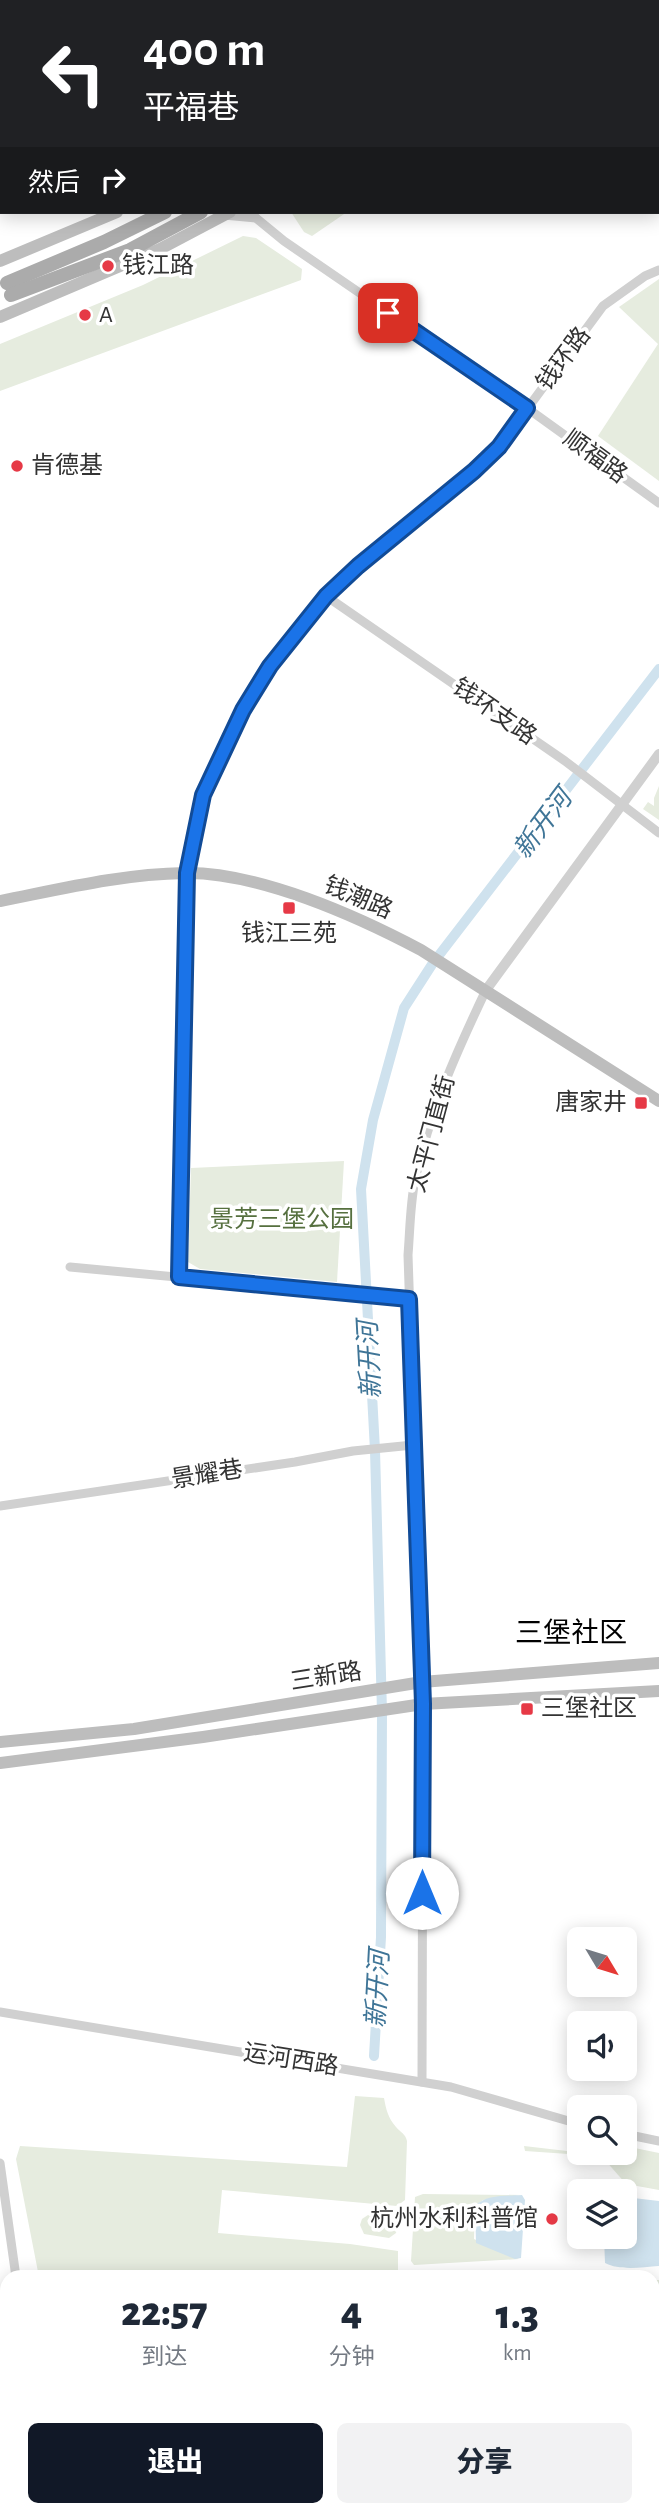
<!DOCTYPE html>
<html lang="zh">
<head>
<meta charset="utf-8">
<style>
	:root { --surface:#fff; --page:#f2f2f3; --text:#1f2937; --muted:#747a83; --accent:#111827 }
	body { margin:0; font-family:"Alegreya Sans","Noto Sans SC",sans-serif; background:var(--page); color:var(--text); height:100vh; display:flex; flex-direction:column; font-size:26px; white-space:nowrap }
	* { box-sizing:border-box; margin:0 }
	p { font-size:23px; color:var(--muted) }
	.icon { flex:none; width:38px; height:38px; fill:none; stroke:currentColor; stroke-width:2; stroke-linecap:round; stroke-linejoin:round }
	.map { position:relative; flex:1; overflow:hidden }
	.drawer { position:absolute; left:0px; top:2270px; width:660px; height:247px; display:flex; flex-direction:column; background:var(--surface); border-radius:21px 21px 0 0; box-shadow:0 4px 18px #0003 }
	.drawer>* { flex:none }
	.banner { position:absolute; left:0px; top:0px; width:660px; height:214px; box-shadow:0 4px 18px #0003; background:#202124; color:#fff; overflow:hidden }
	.needle { width:46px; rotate:128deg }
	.tools { position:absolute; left:567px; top:1927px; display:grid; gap:14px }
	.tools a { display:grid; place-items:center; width:70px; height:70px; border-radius:10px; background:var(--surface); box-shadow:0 4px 18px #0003; font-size:35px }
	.pin { position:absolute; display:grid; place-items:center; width:60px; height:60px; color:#fff; margin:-30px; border-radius:14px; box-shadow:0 4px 10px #0006 }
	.me { position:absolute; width:77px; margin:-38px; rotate:0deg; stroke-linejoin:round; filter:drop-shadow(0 0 5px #0008) }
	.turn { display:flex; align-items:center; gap:24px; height:147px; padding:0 28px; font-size:32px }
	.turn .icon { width:91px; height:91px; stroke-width:2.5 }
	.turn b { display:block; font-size:49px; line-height:60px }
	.then { display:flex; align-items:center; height:66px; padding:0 28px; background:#0003; gap:14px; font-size:26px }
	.eta { display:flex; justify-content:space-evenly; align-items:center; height:119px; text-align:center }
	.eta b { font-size:42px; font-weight:800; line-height:49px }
	.cta { display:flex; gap:14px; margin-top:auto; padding:14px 28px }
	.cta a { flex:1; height:80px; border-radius:10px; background:var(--accent); color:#fff; font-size:28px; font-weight:800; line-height:80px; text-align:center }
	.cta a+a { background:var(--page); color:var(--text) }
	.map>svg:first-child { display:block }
	.green { fill:#e6ecdf }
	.water { fill:#cfe2ee }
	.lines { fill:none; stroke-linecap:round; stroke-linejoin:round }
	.canal { stroke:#cfe2ee; stroke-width:10 }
	.minor { stroke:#d0d0d0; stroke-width:9 }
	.tertiary { stroke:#d0d0d0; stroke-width:10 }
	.secondary { stroke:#bdbdbd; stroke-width:12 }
	.primary { stroke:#ababab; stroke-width:14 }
	.route-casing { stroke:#114b97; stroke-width:18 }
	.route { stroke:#1a73e8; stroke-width:12 }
	.poi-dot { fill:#e63946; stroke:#fff; stroke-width:2.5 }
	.labels { text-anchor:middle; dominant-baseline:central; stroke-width:7; stroke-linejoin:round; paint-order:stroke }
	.poi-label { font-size:24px; fill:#333; stroke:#fff; text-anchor:start }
	.street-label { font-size:24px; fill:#333; stroke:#fff }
	.park-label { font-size:24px; fill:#56703f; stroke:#fff }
	.water-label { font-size:26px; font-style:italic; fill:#3f7597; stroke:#fff }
	.quarter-label { font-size:28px; fill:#000; stroke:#fff }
</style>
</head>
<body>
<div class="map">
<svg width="659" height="2516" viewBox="0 0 659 2516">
	<rect width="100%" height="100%" fill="#fff"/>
	<!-- green -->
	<g class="green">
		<polygon points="539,0 659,0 659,43 658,2 537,2"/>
		<polygon points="291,212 347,212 312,236 304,232"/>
		<polygon points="243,236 256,238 302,269 301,280 0,391 0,344 143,285"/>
		<polygon points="659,279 659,481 598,436 658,344 619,307"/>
		<polygon points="659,786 659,820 643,809 648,802 654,806 654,798"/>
		<polygon points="344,1161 337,1282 200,1269 188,1262 191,1168"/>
		<path d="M355 2096 384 2098C386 2109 388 2118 396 2127 401 2133 405 2133 407 2141L405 2200 397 2206 222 2190 218 2233 350 2244 398 2251V2277H39L16 2159 20 2146 347 2167Z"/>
		<polygon points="576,2135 579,2136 579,2152 625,2152 625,2146 659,2153 659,2190 626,2184 605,2160 597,2156 525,2151 524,2146 567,2151"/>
		<polygon points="423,2194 522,2195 483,2200 475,2206 474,2239 519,2259 414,2265 411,2261 415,2197"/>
		<polygon points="368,2215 392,2217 398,2224 396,2233 389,2238 364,2234 360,2225 362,2219"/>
		<polygon points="653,2280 659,2280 659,2334 653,2333"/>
		<polygon points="653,2417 659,2418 659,2495 653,2494"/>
		<polygon points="39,2510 344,2510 345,2516 39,2516"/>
	</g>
	<!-- water -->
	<g class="water">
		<path d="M522 2195 525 2200 521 2258 515 2259 476 2243 475 2206C486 2194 507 2196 522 2195Z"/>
		<path d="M625 2197 659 2201V2266C642 2267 620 2271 605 2263L604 2237 625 2236Z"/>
		<rect x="653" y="2349" width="6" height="68"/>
		<polygon points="653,2494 659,2495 659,2516 345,2516 344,2510 653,2510"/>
	</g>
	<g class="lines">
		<!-- canal -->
		<g class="canal">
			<polyline points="374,2056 381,1937 382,1712 375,1450 361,1189 373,1120 404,1008 433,963 659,669"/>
			<polyline points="0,2307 7,2308"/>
			<polyline points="0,2448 7,2451"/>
		</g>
		<!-- minor -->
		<g class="minor">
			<polyline points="64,0 65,2"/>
			<polyline points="224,215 256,218"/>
			<polyline points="256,218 284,241 527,408 659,503"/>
			<polyline points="326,596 565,761 659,833"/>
			<polyline points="70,1267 409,1299"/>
			<polyline points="179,1277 187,873 203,795 222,752 243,710 270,666 326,596 343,578 438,501 499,447 603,306 645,276 659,270"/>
			<polyline points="0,1506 295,1462 353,1451 413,1445"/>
			<polyline points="0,2012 451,2087 579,2124"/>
			<path d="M422 2082 423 1704 408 1255C410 1231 410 1205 415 1180 429 1113 457 1051 486 990"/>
			<polyline points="625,2134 659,2141"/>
			<polyline points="0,2163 16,2277"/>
			<polyline points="18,2516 18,2510"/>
		</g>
		<!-- tertiary -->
		<polyline class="tertiary" points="486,990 659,754"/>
		<!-- secondary -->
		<g class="secondary">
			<polyline points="0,261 117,212"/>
			<polyline points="0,317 160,249 230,212"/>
			<path d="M0 901C61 889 122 874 185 873 259 872 357 916 421 950L659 1101"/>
			<polyline points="0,1742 134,1729 422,1682 659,1663"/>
			<polyline points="0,1763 203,1737 423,1704 659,1691"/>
		</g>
		<!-- primary -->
		<g class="primary">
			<polyline points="438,2 440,0"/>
			<polyline points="498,2 501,0"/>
			<polyline points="7,283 104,242 165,212"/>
			<polyline points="11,295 130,250 201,212"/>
		</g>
	</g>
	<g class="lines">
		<!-- route casing -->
		<g class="route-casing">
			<polyline id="route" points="388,313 527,408 499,447 474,471 358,566 326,596 270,666 243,710 203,795 187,873 179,1277 409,1299 423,1704 422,1893"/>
		</g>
		<!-- route -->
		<use href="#route" class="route"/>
	</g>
	<!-- markers -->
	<g class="poi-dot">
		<circle cx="108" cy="266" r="7"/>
		<circle cx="85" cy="315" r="7"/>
		<circle cx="17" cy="466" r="7"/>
		<rect x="282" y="901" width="14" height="14" rx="3.5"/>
		<rect x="634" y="1096" width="14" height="14" rx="3.5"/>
		<rect x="520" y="1702" width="14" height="14" rx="3.5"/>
		<circle cx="552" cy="2219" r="7"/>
	</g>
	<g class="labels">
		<!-- poi labels -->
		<g class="poi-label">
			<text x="122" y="266">钱江路</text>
			<text x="99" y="315">A</text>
			<text x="31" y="466">肯德基</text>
			<text x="289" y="934" text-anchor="middle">钱江三苑</text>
			<text x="627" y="1103" text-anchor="end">唐家井</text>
			<text x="541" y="1709">三堡社区</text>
			<text x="538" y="2219" text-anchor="end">杭州水利科普馆</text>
		</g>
		<!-- street labels -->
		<g class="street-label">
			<text transform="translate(564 359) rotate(-53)">钱环路</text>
			<text transform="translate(595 457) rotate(36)">顺福路</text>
			<text transform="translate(494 712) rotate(35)">钱环支路</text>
			<text transform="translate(358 898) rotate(23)">钱潮路</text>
			<text transform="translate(432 1134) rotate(-75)">太平门直街</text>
			<text transform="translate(207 1475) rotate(-9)">景耀巷</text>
			<text transform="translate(326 1677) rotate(-9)">三新路</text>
			<text transform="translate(291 2060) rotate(9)">运河西路</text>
		</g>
		<!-- park labels -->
		<g class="park-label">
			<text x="282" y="1220">景芳三堡公园</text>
		</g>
		<!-- water labels -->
		<g class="water-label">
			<text transform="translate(543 824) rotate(-53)">新开河</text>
			<text transform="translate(370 1360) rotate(-93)">新开河</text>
			<text transform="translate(378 1989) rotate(-87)">新开河</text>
		</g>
		<!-- quarter labels -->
		<g class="quarter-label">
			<text x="571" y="1634">三堡社区</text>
		</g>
	</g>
</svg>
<div class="tools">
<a><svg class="needle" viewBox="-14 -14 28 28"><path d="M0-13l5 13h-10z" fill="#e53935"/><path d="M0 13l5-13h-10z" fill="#747a83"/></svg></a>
<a><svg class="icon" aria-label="sound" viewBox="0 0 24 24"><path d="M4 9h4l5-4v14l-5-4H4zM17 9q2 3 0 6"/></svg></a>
<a><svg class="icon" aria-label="search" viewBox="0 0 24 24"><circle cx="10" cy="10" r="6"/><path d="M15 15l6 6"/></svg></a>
<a><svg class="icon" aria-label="layers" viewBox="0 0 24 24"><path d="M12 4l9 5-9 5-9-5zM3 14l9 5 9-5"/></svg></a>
</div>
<div class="pin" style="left:388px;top:313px;background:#d93025"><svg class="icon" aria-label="arrive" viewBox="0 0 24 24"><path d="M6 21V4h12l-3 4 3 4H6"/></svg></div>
<svg class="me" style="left:422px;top:1893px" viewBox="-20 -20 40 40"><circle r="19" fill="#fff"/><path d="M0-13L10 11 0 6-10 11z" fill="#1a73e8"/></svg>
<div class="banner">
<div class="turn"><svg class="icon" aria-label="left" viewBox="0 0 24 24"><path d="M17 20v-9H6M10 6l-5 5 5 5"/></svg><div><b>400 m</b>平福巷</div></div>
<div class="then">然后<svg class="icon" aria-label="right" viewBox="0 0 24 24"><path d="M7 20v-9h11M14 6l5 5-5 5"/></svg></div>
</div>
<section class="drawer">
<div class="eta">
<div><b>22:57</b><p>到达</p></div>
<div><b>4</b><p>分钟</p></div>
<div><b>1.3</b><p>km</p></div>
</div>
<div class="cta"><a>退出</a><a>分享</a></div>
</section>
</div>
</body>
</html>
